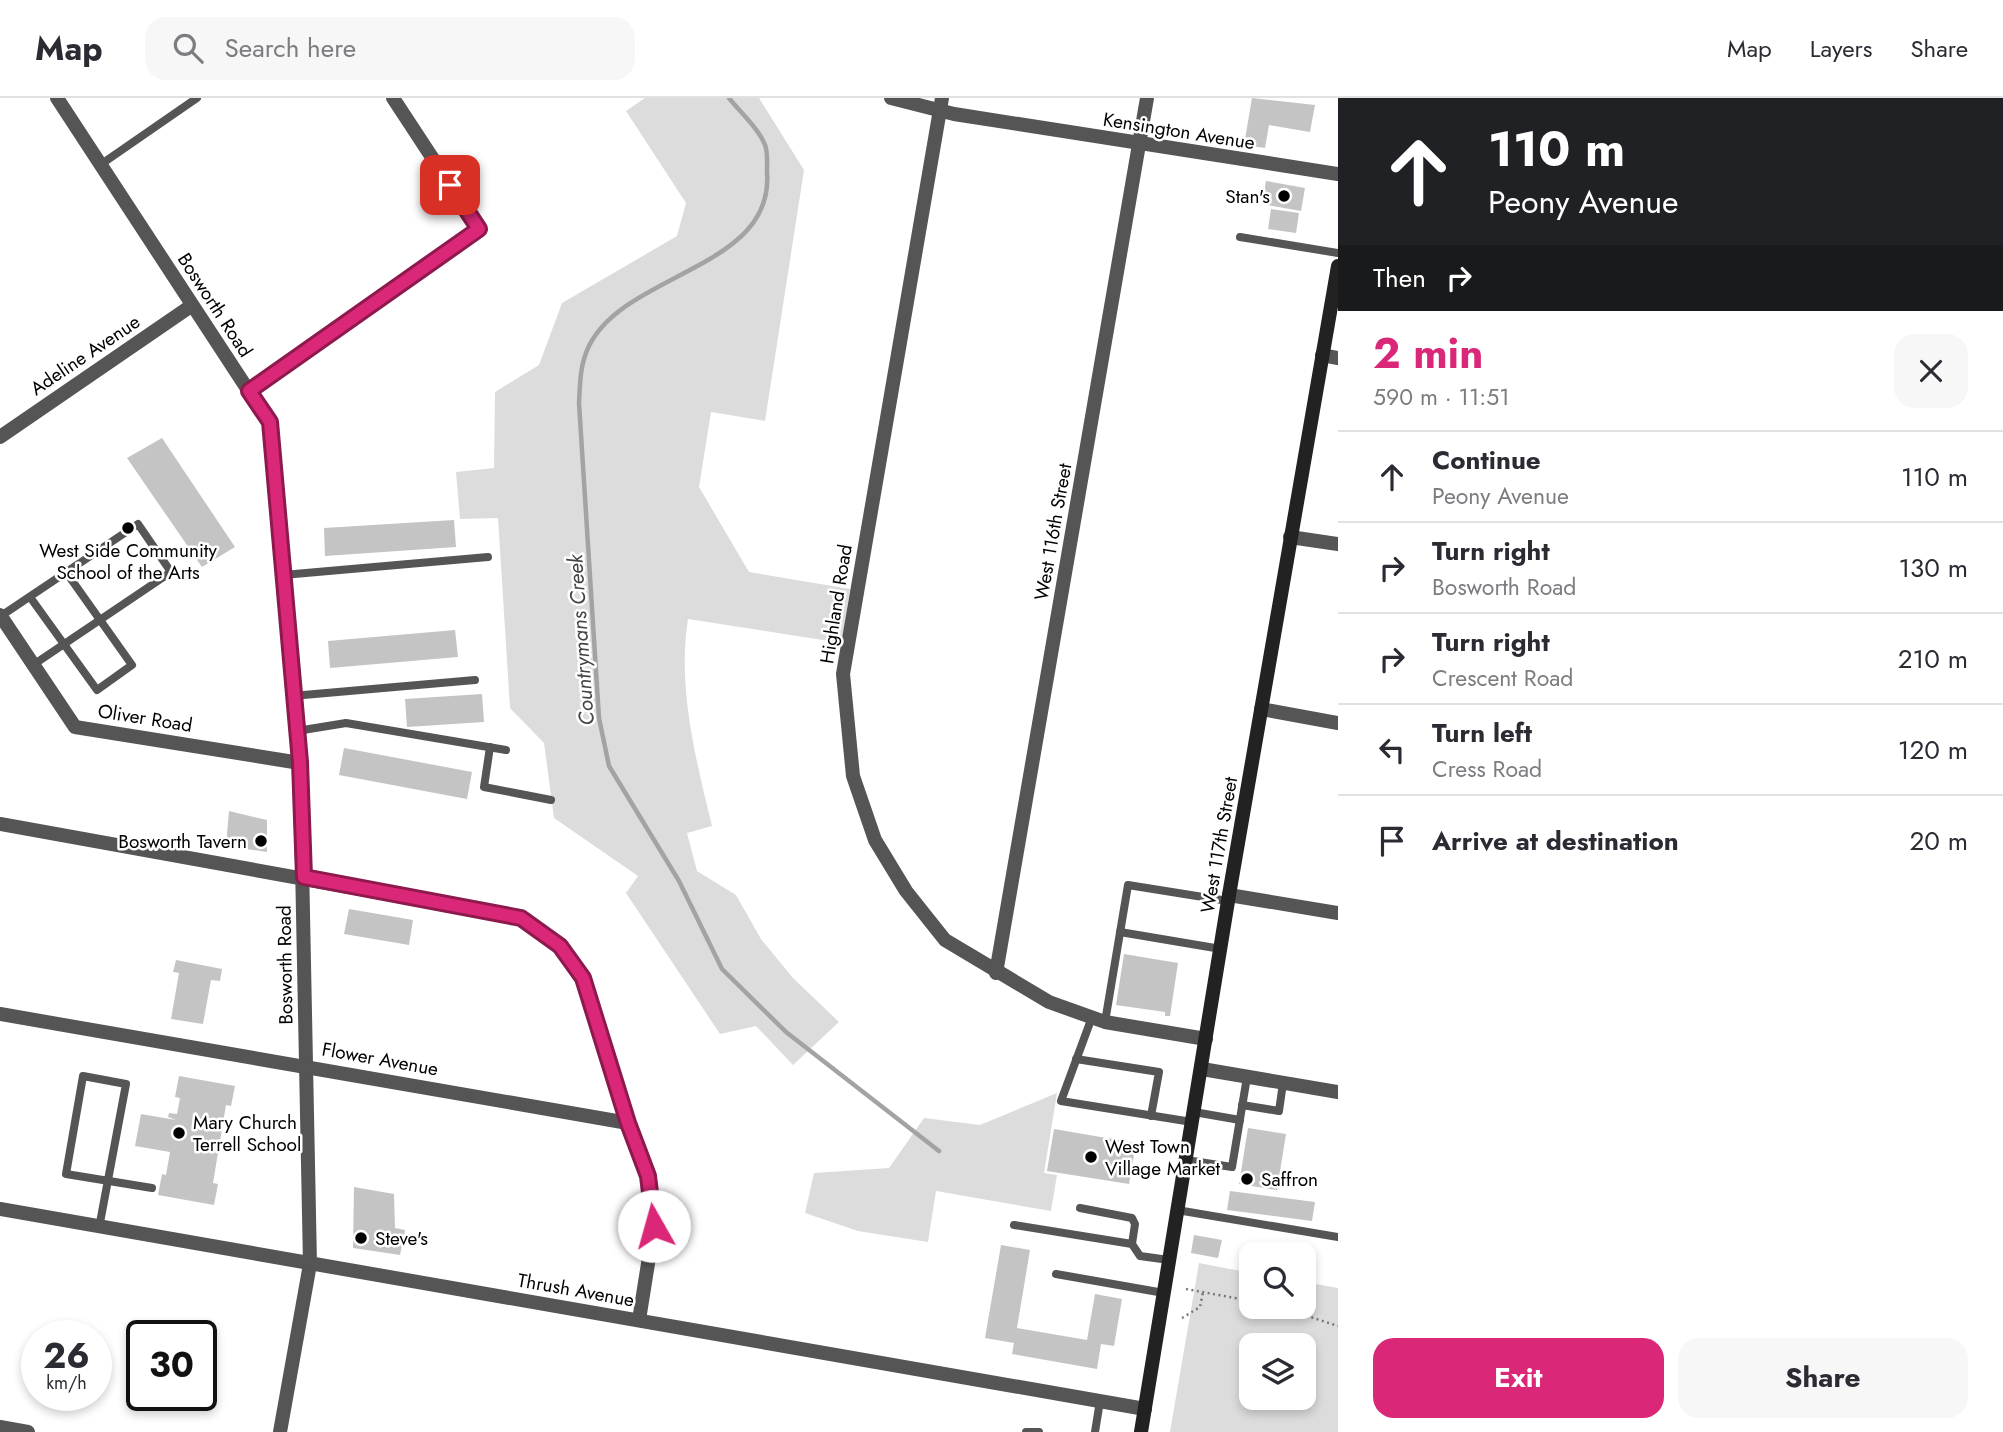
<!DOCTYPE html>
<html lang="en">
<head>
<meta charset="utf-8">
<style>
	:root { --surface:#fff; --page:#f7f7f7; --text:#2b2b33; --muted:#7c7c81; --line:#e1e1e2; --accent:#db2777 }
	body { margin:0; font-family:Jost,sans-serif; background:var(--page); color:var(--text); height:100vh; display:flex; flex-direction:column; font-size:26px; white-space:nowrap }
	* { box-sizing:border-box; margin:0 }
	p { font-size:23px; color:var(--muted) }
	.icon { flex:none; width:38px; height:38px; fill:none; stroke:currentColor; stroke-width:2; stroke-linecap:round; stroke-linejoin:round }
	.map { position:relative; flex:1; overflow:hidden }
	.drawer { display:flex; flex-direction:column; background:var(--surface); width:665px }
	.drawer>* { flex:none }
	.guide { background:#202124; color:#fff; overflow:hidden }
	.fabs { position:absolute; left:1239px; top:1144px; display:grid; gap:14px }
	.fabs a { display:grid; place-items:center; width:77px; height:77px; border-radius:14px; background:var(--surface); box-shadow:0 4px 10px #0003; font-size:35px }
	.speed { position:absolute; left:21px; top:1222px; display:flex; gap:14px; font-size:35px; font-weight:700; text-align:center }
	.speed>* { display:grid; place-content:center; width:91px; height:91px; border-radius:50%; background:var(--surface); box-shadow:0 4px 10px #0003; line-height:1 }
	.speed small { font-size:18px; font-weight:400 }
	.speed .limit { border:4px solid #111; border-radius:10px; background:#fff; color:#111 }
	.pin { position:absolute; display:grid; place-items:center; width:60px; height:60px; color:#fff; margin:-30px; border-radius:14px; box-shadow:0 4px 10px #0006 }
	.me { position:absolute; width:77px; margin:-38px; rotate:353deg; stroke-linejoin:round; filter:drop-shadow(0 0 5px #0008) }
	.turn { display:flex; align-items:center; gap:24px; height:147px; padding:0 35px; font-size:32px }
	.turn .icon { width:91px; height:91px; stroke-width:2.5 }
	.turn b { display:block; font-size:49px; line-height:60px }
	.then { display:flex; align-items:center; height:66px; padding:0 35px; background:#0003; gap:14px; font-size:26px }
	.round { display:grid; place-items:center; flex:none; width:74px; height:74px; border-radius:21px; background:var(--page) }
	.head { display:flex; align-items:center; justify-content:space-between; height:119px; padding:0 35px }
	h1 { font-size:42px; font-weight:700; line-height:52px; color:var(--accent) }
	.button { display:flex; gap:14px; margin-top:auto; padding:14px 35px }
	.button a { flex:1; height:80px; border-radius:21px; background:var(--accent); color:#fff; font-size:28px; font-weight:700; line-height:80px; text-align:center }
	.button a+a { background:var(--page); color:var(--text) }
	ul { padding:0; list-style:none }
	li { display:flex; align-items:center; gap:21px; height:91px; padding:0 35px; border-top:2px solid var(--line) }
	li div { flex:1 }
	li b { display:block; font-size:26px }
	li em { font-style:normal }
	header { display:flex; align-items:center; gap:42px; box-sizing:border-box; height:98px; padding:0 35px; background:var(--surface); border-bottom:2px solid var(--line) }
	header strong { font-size:33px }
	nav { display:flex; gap:38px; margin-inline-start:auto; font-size:24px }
	.search { width:490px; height:63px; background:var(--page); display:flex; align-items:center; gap:18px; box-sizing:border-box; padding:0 24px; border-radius:21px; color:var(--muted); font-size:26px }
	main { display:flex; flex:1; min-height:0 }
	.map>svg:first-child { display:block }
	.green { fill:#dcdcdc; fill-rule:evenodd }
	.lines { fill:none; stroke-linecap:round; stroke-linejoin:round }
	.stream { stroke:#a3a3a3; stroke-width:4.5 }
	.building { fill:#c4c4c4 }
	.path { stroke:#777; stroke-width:2.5; stroke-dasharray:2 3.5; stroke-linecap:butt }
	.service { stroke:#555; stroke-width:8 }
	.minor { stroke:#555; stroke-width:14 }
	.secondary { stroke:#222; stroke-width:14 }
	.route-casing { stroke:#8e194d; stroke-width:18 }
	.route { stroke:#db2777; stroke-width:12 }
	.poi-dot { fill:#000; stroke:#fff; stroke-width:2.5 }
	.labels { text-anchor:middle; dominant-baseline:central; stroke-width:5; stroke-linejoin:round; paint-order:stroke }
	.street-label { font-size:19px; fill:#000; stroke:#fff }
	.poi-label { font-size:19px; fill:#000; stroke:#fff; text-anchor:start }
	.water-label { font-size:21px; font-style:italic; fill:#444; stroke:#fff }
</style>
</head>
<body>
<header>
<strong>Map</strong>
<div class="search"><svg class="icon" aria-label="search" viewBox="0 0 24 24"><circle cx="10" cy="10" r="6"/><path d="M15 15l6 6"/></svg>Search here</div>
<nav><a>Map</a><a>Layers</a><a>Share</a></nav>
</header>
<main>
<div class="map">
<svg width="1338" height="1334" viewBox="0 0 1338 1334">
	<rect width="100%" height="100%" fill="#fff"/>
	<!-- green -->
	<g class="green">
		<path d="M645 0H759L804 72 765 323 711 314 699 389 749 474 850 491 842 545 688 521C677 589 696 662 712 728L687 735 697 773 736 797 761 841 793 880 839 924 793 967 756 928 720 936 626 795 638 778 554 720 544 645 510 610 498 420 460 421 456 374 494 370 495 294 539 267 562 205 677 138 686 105 626 13Z"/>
		<polygon points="1057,995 1044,1075 1057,1077 1051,1113 936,1093 928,1144 858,1133 805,1115 814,1075 889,1070 924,1020 980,1027"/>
		<path d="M1199 1165 1251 1175V1209H1304V1184L1338 1190V1334H1170ZM1251 1248H1304V1300H1251Z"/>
	</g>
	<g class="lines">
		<!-- stream -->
		<path class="stream" d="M729 0C740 14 759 31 765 47 768 54 767 66 767 74 775 171 625 174 589 248 580 266 580 285 579 305L599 620 609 668 679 783 722 871 786 934 939 1053"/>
	</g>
	<!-- building -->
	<g class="building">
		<polygon points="1252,0 1315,7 1310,34 1269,27 1265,50 1244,47"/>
		<polygon points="1266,83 1305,90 1301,113 1262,106"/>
		<polygon points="1271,111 1299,115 1296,135 1268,131"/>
		<polygon points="162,340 235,449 202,469 127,360"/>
		<polygon points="454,422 456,449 325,458 324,430"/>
		<polygon points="455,532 458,559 330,570 328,543"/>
		<polygon points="482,596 484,624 407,629 405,601"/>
		<polygon points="344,650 472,674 467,701 339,677"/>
		<polygon points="229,713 267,722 267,754 226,748"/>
		<polygon points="349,811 413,822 409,847 344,836"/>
		<polygon points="1124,856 1178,865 1170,918 1165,918 1165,914 1116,907"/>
		<polygon points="176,862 222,871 220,883 211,882 203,926 171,921 179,875 173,874"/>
		<polygon points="179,978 235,988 231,1008 226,1007 213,1085 218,1086 214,1107 158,1097 162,1076 166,1077 170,1054 135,1048 141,1016 176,1022 168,1019 169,1015 177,1016 180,1000 175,999"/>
		<polygon points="1248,1030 1286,1036 1277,1092 1239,1086"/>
		<polygon points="1054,1031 1136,1045 1129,1086 1047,1073"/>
		<polygon points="354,1089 394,1096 395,1130 405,1132 400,1157 353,1150"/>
		<polygon points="1230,1093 1315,1104 1312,1123 1227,1112"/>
		<polygon points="1194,1137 1222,1142 1218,1160 1191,1155"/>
		<polygon points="1001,1147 1030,1152 1017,1230 1087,1242 1095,1196 1122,1201 1114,1248 1101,1246 1097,1271 1012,1256 1014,1245 985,1240"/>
	</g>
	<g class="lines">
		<!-- path -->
		<g class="path">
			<polyline points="1186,1191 1251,1203"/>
			<polyline points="1280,1209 1338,1228"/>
			<polyline points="1182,1220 1200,1209 1203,1194"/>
		</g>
		<!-- service -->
		<g class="service">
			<polyline points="100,67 197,0"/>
			<polyline points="1240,139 1338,155"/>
			<polyline points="283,477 488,459"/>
			<polyline points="30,499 97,592 132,567 66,474"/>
			<polyline points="1,518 138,426 171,474 33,567"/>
			<polyline points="292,598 475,582"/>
			<polyline points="297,633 346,625 506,652"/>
			<polyline points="490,649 484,689 551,702"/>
			<polyline points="1120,834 1221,851"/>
			<polyline points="1092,919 1061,1003 1192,1024"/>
			<polyline points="1105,924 1128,787 1228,803"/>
			<polyline points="1076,961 1159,974 1151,1018"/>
			<polyline points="1242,1007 1279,1013 1283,985"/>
			<polyline points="1194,1014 1240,1022"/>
			<polyline points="1186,1062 1232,1069 1247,979"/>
			<polyline points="1080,1110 1132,1120 1135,1126 1132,1146 1140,1158 1169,1162"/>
			<polyline points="1177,1112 1338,1139"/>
			<polyline points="1014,1127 1132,1146"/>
			<polyline points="99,1130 126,986 83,978 66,1076 152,1090"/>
			<polyline points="1056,1176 1164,1195"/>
			<polyline points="1026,1334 1039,1334"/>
			<polyline points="1095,1334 1100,1303"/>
		</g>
		<!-- minor -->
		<g class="minor">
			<polyline points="57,0 269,324 300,665 310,1166 280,1334"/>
			<polyline points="891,0 954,16 1338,76"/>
			<polyline points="942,0 843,576 853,678 875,742 906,793 945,842 1049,904 1105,924 1206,941"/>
			<polyline points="1322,257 1338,260"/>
			<polyline points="249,293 479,131 393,0"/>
			<polyline points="0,339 191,208"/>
			<polyline points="1290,439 1338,446"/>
			<polyline points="0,517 75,629 300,665"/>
			<polyline points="1261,611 1338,625"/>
			<polyline points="0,726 521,820 560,848 583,880 628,1025 648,1078 654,1128 639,1222"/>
			<polyline points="1229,797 1338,815"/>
			<polyline points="996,875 1147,0"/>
			<polyline points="0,916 628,1025"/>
			<polyline points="1202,971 1338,994"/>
			<polyline points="0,1111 1145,1311"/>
			<polyline points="0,1329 28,1334"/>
		</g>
		<!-- secondary -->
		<polyline class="secondary" points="1141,1334 1229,797 1338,168"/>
	</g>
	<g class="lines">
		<!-- route casing -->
		<g class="route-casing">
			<polyline id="route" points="450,87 479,131 249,293 270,324 300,664 304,779 521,820 560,848 583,880 628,1025 648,1078 654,1128"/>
		</g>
		<!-- route -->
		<use href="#route" class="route"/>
	</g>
	<!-- markers -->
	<g class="poi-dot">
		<circle cx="1284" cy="98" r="7"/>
		<circle cx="128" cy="430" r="7"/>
		<circle cx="261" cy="743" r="7"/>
		<circle cx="179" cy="1035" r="7"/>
		<circle cx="1091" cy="1059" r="7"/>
		<circle cx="1247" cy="1081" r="7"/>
		<circle cx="361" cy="1140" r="7"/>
	</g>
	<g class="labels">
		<!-- street labels -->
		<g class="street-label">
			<text transform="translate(1179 33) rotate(9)">Kensington Avenue</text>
			<text transform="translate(215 207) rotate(57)">Bosworth Road</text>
			<text transform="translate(85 257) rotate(-34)">Adeline Avenue</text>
			<text transform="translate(1053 434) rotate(-80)">West 116th Street</text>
			<text transform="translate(836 506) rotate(-81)">Highland Road</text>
			<text transform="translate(145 620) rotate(9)">Oliver Road</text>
			<text transform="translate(1219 747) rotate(-80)">West 117th Street</text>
			<text transform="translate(285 867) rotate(-91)">Bosworth Road</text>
			<text transform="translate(380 961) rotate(10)">Flower Avenue</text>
			<text transform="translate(576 1192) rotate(10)">Thrush Avenue</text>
		</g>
		<!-- poi labels -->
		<g class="poi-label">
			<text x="1270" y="98" text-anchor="end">Stan's</text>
			<text x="128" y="452" text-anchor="middle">West Side Community<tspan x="128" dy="22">School of the Arts</tspan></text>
			<text x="247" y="743" text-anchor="end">Bosworth Tavern</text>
			<text x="193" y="1024">Mary Church<tspan x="193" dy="22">Terrell School</tspan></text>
			<text x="1105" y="1048">West Town<tspan x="1105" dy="22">Village Market</tspan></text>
			<text x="1261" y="1081">Saffron</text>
			<text x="375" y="1140">Steve's</text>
		</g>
		<!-- water labels -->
		<g class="water-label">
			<text transform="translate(581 542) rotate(-94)">Countrymans Creek</text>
		</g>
	</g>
</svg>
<div class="fabs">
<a><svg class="icon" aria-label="search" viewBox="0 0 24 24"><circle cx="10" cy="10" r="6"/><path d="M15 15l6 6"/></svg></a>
<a><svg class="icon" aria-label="layers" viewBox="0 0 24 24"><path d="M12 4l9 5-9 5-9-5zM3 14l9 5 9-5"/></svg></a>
</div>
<div class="speed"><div>26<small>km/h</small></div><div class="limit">30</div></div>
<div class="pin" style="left:450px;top:87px;background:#d93025"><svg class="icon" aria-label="arrive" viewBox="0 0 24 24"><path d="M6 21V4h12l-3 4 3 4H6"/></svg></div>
<svg class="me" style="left:654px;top:1128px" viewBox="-20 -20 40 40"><circle r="19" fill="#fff"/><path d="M0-13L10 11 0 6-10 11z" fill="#db2777"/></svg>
</div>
<section class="drawer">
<div class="guide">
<div class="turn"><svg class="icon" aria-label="ahead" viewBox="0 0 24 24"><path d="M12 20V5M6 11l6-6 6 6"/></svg><div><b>110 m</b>Peony Avenue</div></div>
<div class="then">Then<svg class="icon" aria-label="right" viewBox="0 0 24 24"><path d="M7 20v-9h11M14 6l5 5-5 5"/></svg></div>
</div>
<div class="head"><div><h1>2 min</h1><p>590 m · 11:51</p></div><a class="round"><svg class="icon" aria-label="close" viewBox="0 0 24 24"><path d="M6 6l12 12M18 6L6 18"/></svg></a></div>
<ul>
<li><svg class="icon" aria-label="ahead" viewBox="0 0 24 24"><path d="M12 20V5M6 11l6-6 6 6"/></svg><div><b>Continue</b><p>Peony Avenue</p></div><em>110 m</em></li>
<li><svg class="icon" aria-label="right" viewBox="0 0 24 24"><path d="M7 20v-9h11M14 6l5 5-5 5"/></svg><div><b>Turn right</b><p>Bosworth Road</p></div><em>130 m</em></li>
<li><svg class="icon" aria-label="right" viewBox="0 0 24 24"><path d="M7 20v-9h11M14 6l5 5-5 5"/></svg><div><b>Turn right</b><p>Crescent Road</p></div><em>210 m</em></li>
<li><svg class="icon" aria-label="left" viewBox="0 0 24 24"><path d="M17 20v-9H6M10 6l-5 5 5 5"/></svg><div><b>Turn left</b><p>Cress Road</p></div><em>120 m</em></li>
<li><svg class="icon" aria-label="arrive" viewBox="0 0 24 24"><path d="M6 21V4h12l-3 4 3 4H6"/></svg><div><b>Arrive at destination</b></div><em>20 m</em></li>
</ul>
<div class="button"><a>Exit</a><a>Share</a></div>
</section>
</main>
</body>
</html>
